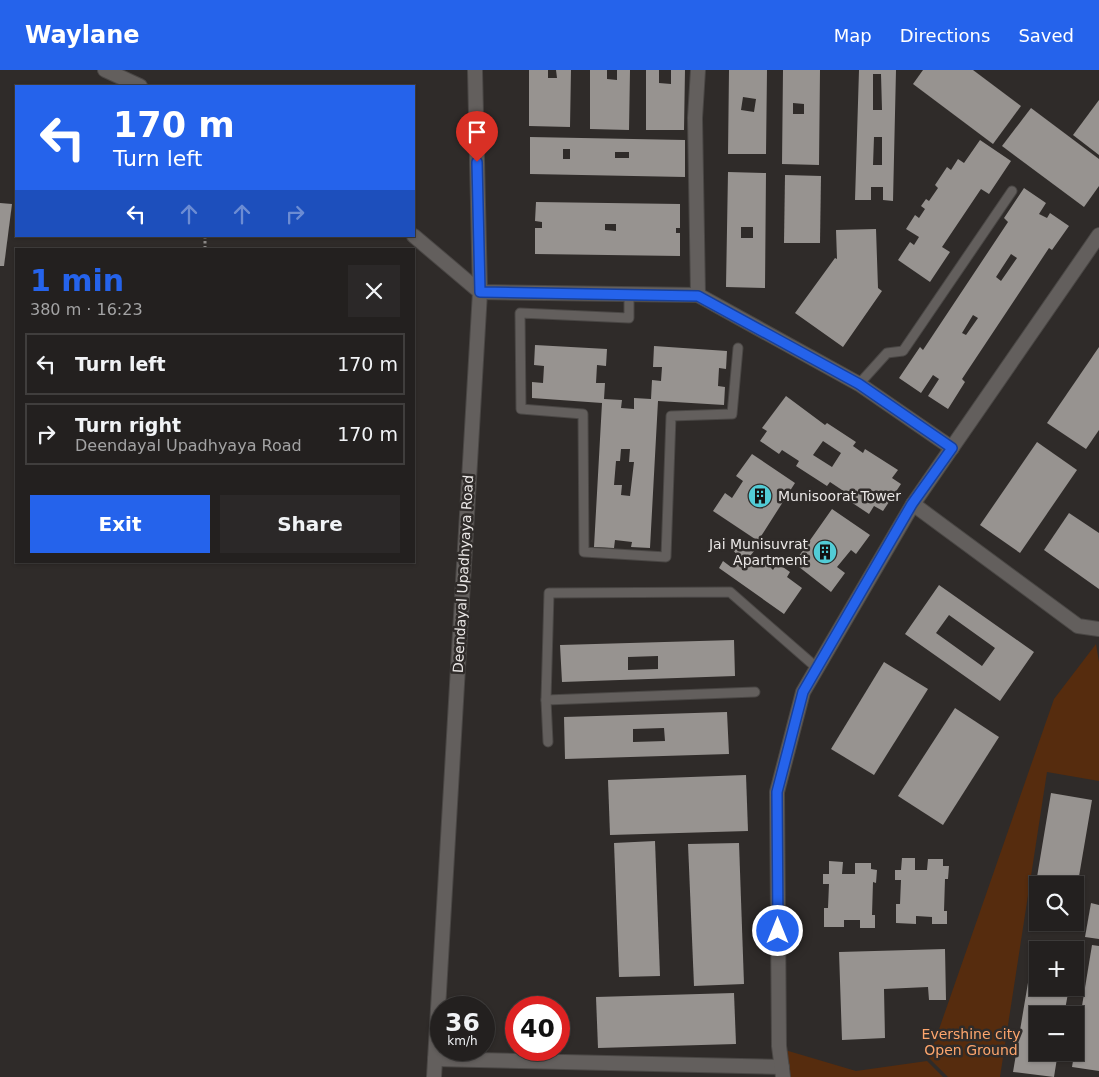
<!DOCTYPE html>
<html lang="en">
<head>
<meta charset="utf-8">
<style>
	:root { --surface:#23201f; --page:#2b2828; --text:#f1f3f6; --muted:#a3a3a4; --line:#403e3d; --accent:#2563eb }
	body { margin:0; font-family:"DejaVu Sans",sans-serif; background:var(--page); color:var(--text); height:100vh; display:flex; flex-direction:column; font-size:19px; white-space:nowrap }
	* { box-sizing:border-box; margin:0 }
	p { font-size:16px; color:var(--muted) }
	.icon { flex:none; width:28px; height:28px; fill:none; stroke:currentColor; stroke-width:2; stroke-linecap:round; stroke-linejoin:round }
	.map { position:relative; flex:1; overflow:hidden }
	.panel { position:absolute; left:15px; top:178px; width:400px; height:315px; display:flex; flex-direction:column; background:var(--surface); border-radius:0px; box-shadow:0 1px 4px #0004,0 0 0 1px var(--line) }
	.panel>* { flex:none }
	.guide { position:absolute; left:15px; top:15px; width:400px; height:152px; border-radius:0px; box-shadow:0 1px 4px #0004,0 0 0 1px var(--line); background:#2563eb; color:#fff; overflow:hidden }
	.tools { position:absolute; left:1029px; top:806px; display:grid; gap:10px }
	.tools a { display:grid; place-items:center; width:55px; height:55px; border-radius:0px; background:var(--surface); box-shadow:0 1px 4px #0004,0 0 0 1px var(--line); font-size:25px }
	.speed { position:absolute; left:430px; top:926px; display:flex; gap:10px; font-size:25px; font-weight:700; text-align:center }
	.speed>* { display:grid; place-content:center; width:65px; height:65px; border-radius:50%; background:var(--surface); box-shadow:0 1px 4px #0004,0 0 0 1px var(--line); line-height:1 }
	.speed small { font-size:12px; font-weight:400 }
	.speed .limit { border:8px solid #d22; background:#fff; color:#111 }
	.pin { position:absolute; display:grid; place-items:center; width:42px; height:42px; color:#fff; margin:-51px -21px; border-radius:50% 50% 50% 0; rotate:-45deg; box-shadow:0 0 5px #0007 }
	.pin .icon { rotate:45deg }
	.me { position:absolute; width:55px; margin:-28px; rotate:0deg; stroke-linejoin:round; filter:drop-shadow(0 0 4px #0008) }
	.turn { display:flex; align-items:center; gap:18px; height:105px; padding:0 15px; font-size:22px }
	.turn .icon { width:65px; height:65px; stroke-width:2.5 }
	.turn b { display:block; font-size:35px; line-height:42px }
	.lanes { display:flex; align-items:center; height:48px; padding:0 15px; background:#0003; justify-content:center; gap:25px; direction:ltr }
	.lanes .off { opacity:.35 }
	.round { display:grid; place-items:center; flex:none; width:52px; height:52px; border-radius:0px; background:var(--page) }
	.headline { display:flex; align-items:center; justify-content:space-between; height:85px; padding:0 15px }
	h1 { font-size:30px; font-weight:800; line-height:38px; color:var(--accent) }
	.cta { display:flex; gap:10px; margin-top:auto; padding:10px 15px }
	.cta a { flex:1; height:58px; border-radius:0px; background:var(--accent); color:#fff; font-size:20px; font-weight:800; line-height:58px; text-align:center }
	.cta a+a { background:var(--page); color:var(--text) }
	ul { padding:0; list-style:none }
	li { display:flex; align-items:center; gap:15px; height:62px; margin:0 10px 8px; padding:0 5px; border:2px solid var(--line); border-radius:0px }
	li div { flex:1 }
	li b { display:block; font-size:19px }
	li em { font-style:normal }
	header { display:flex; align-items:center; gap:30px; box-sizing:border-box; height:70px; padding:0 25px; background:var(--accent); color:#fff }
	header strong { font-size:24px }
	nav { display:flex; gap:28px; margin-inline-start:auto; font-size:18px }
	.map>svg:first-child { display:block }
	.green { fill:#562c0e }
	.building { fill:#979390; fill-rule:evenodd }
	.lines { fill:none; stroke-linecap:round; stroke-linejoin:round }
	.service-casing { stroke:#4a4745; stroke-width:11 }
	.minor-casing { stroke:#4a4745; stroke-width:16 }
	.tertiary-casing { stroke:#4a4745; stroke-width:16 }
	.path { stroke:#8c8987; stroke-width:3; stroke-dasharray:2.5 2.5; stroke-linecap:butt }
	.service { stroke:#635f5d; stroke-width:9 }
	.minor { stroke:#635f5d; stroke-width:14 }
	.tertiary { stroke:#635f5d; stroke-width:14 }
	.route-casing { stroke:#184099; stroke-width:12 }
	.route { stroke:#2563eb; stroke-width:9 }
	.labels { text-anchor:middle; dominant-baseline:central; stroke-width:5; stroke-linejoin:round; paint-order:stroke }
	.poi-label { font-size:14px; fill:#ebe8e7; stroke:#2f2b29; text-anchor:start }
	.street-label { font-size:14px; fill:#ebe8e7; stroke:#2f2b29 }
	.park-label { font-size:14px; fill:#fea66d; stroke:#2f2b29 }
</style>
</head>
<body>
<header>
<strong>Waylane</strong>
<nav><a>Map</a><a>Directions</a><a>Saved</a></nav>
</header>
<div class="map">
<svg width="1099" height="1007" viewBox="0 0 1099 1007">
	<rect width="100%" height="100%" fill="#2f2b29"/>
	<!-- green -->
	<g class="green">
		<polygon points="1096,574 1099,592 1099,711 1047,702 1000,1007 948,1007 929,988 1054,629"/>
		<polygon points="785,980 856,1001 927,991 943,1007 789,1007"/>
	</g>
	<!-- building -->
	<g class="building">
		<polygon points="529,0 548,0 548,8 557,8 556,0 571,0 570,57 529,56"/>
		<polygon points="590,0 607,0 607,9 617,10 617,0 630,0 629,60 590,59"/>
		<polygon points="646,0 659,0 659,13 671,14 671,0 685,0 684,60 646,60"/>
		<path d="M729 0H767L766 84H728ZM743 27 756 29 754 42 741 40Z"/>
		<path d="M783 0H820L819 95 782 94ZM793 33 804 34V44H793Z"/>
		<path d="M859 0H896L893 131 883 130V117H871V130H855ZM873 4H881L882 40H873ZM874 67H882V95H873Z"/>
		<polygon points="923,0 973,0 1021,36 993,74 913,14"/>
		<polygon points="1099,30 1099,85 1073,65"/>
		<polygon points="1031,38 1099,89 1099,116 1084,137 1002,76"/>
		<path d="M530 67 685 70V107L530 104ZM563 79H570V89H563ZM615 82H629V88H615Z"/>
		<polygon points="980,70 1011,91 989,124 981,119 942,177 950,182 930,212 898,190 910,172 914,175 919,167 906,159 915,145 919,148 925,139 921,136 926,129 929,131 938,118 935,115 947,97 951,100 958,89 964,93"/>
		<path d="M728 102 766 103 765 218 726 217ZM741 157H753V168H741Z"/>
		<polygon points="785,105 821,106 820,173 784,173"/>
		<path d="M1024 118 1046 133 1039 144 1047 148 1050 143 1069 156 1052 180 1049 178 962 309 965 312 948 339 928 326 939 309 933 305 921 323 899 308 920 277 923 280 1008 152 1004 148ZM1011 184 1017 188 1001 211 996 207ZM973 245 978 248 966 265 962 263Z"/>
		<path d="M536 132 680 134V158H676V163H680V186L535 184V158H542V152L535 151ZM605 154H616V161L605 160Z"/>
		<polygon points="0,133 12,134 4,196 0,196"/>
		<polygon points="876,159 878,218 882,221 843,277 795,243 835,188 837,189 836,160"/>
		<path d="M535 275 607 279 606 296 597 295 596 313H605L604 329 622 330 621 338 634 339V328L651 329 652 310 661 311 662 297H653L654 276 727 281 726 299 719 298 718 316 725 317 724 335 658 331 650 478 631 477 632 472 615 470 614 478 594 477 602 333 532 328V312L543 313 544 296 534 295ZM621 379H630L629 392H634L630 426 621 425 622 415H614L616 391H620Z"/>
		<polygon points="1099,277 1099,360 1086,379 1047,353"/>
		<path d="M786 326 825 355 827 353 856 372 853 376 863 383 865 379 898 400 892 408 901 414 883 441 874 436 869 444 848 430 851 426 830 412 827 416 796 396 799 391 782 380 779 384 760 371 767 361 762 358ZM823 371 841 383 832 397 813 385Z"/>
		<polygon points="1037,372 1077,400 1020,483 980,455"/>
		<polygon points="752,384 795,413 758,471 713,441 725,423 732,428 743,411 736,406"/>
		<polygon points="832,439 870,465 856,484 851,480 837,497 845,503 831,522 794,493"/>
		<polygon points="1069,443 1099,463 1099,519 1044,480"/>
		<polygon points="739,469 755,480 750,486 761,494 764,490 772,496 771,498 773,500 777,493 790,502 787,507 802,518 784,544 719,498 723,491 731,497 739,487 732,479"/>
		<path d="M939 515 1034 582 1000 631 905 564ZM949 545 995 578 982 596 936 563Z"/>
		<path d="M734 570 735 606 562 612 560 575ZM658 586V599L628 600V587Z"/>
		<polygon points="884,592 928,619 874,705 831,679"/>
		<polygon points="955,638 999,667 943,755 898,726"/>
		<path d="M727 642 729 684 565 689 564 647ZM664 658 665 671 633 672V659Z"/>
		<polygon points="746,705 748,761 610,765 608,710"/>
		<polygon points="1051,723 1092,730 1076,824 1075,815 1038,815 1038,852 1071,852 1070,862 1029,855"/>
		<polygon points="655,771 660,906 619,907 614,773"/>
		<polygon points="739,773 744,914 694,916 688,774"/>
		<polygon points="902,788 915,788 915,800 927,800 928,789 943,789 943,796 949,796 948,809 945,809 944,841 947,841 947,854 932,854 932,847 916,846 916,854 896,853 896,834 900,834 901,810 895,810 895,800 901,800"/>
		<polygon points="829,791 843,792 842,804 855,804 855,793 871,793 871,799 877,800 876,813 873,812 872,845 875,845 875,858 860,858 860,850 844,850 844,857 824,857 824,838 828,838 829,814 823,814 823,804 829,804"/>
		<polygon points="1091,833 1099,835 1099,869 1085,867"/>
		<polygon points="1035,871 1075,877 1075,880 1038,880 1038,918 1069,918 1064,945 1038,945 1038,982 1058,982 1054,1007 1013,1002"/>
		<polygon points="1092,875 1099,876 1099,1001 1072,997"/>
		<polygon points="945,879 946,930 929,930 928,917 884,919 885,968 842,970 839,882"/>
		<polygon points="734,923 736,974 598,978 596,927"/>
	</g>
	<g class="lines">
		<!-- service casing -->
		<g class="service-casing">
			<g id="service">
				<polyline points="629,224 629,248 520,243 521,339 583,344 584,482 666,487 671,346 732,344 738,278"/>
				<polyline points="859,314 887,283 903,281 1012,121"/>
				<polyline points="546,630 755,622"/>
				<polyline points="548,672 546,630 549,523 730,522 817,598"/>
			</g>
		</g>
		<!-- minor casing -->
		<g class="minor-casing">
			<g id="minor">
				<polyline points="105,0 140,16"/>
				<polyline points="414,166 480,222 698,225 859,314 952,378"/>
				<polyline points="698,225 695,48 698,0"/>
				<polyline points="913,434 1078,556 1099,559"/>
				<polyline points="435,989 782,997"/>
				<polyline points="434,1007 480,222 475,0"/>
			</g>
		</g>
		<!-- tertiary casing -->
		<g class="tertiary-casing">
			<polyline id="tertiary" points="783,1007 779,976 777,722 803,622 913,434 1099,165"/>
		</g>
		<!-- path -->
		<polyline class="path" points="205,166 205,179"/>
		<!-- service -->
		<use href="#service" class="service"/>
		<!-- minor -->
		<use href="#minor" class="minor"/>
		<!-- tertiary -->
		<use href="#tertiary" class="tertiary"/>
	</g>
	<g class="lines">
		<!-- route casing -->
		<g class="route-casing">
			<polyline id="route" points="477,92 480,222 698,226 859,314 952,378 912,434 803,622 777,722 778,861"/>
		</g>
		<!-- route -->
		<use href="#route" class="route"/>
	</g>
	<!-- icons -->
	<defs>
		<g id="building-disc" transform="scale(1.25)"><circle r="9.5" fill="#52ccd6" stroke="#2f2b29"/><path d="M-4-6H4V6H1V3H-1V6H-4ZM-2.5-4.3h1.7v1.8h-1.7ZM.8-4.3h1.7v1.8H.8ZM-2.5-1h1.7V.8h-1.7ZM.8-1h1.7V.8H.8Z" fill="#111"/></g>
	</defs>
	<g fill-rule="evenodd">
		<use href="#building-disc" x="760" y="426"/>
		<use href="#building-disc" x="825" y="482"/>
	</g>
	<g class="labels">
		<!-- poi labels -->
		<g class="poi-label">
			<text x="778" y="426">Munisoorat Tower</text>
			<text x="808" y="474" text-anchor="end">Jai Munisuvrat<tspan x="808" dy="16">Apartment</tspan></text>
		</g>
		<!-- street labels -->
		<g class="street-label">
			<text transform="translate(463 504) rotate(-87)">Deendayal Upadhyaya Road</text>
		</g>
		<!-- park labels -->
		<g class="park-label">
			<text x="971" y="964">Evershine city<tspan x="971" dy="16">Open Ground</tspan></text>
		</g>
	</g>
</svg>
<div class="tools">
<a><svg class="icon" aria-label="search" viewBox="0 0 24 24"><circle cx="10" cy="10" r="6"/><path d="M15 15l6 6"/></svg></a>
<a>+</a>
<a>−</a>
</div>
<div class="speed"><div>36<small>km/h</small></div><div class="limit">40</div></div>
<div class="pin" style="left:477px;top:92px;background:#d93025"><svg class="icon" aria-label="arrive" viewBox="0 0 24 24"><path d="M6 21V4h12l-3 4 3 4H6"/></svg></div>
<svg class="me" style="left:778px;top:861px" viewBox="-20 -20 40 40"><circle r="17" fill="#2563eb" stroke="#fff" stroke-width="3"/><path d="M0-11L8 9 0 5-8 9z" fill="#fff"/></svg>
<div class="guide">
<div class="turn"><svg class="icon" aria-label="left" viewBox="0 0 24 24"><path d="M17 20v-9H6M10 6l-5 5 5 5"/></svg><div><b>170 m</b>Turn left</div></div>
<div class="lanes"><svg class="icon" aria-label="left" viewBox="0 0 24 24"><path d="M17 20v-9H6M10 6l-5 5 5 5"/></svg><svg class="icon off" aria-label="ahead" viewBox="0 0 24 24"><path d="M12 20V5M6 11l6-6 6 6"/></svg><svg class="icon off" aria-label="ahead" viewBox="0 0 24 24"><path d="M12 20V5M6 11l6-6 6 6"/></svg><svg class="icon off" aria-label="right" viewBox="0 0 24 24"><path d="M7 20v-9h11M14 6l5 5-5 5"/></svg></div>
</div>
<section class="panel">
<div class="headline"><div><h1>1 min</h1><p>380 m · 16:23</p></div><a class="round"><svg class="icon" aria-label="close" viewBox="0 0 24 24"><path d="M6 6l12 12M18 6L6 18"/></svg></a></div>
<ul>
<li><svg class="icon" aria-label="left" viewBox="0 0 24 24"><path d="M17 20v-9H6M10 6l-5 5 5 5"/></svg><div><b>Turn left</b></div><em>170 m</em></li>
<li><svg class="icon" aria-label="right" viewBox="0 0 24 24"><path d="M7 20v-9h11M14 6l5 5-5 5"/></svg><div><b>Turn right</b><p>Deendayal Upadhyaya Road</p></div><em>170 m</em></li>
</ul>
<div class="cta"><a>Exit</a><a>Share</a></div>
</section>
</div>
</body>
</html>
